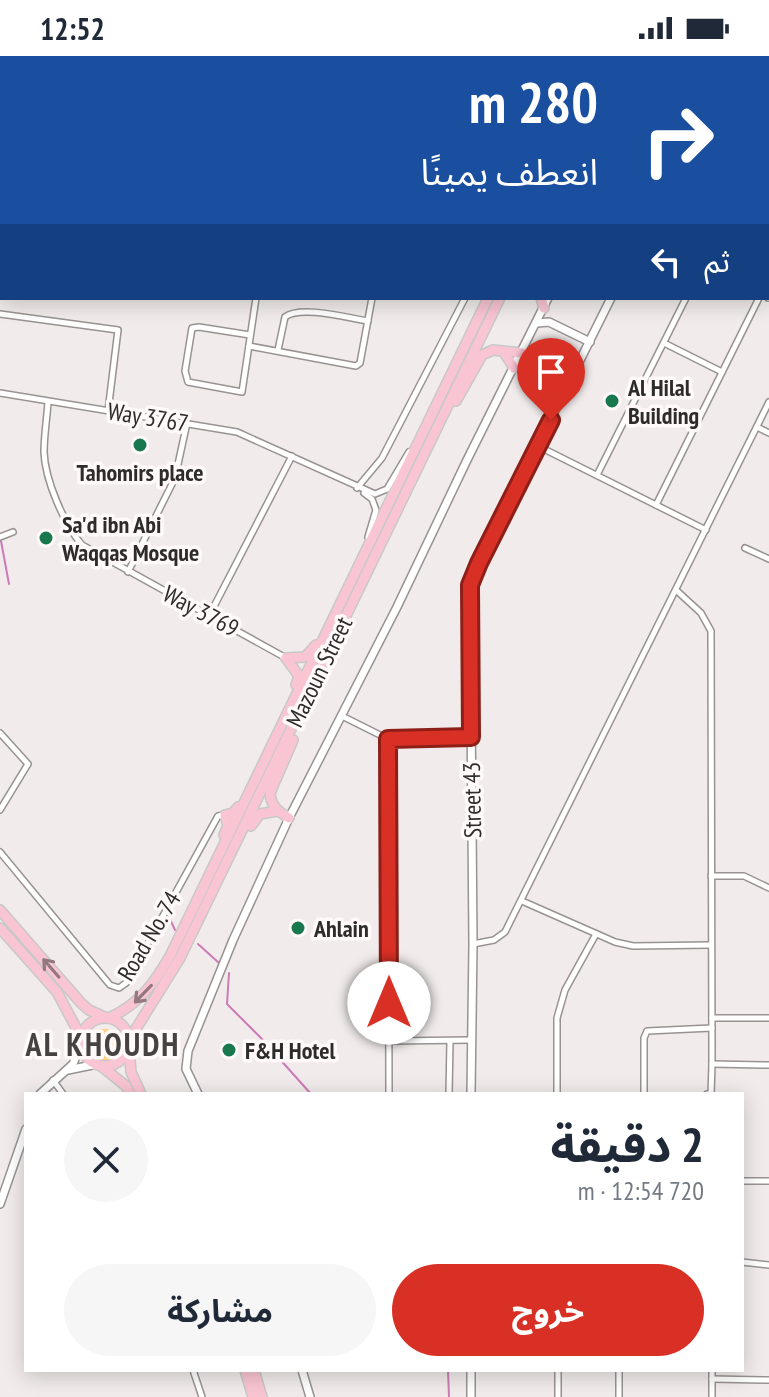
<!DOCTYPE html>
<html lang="ar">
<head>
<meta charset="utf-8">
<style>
	:root { --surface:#fff; --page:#f6f6f7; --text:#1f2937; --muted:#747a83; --accent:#d93025 }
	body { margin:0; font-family:"PT Sans Narrow","Noto Sans Arabic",sans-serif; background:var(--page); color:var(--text); direction:rtl; height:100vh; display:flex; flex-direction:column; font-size:30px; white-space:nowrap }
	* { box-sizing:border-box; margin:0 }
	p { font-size:26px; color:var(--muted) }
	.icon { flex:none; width:44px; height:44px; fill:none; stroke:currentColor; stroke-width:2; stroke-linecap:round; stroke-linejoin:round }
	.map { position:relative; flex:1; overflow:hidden; direction:ltr }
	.side { position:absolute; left:24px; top:1036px; width:720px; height:280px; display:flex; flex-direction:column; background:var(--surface); border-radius:0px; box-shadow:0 4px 20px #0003; direction:rtl }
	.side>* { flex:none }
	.banner { position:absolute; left:0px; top:0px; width:770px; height:244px; box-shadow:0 4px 20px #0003; direction:rtl; background:#1a4fa0; color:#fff; overflow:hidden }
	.pin { position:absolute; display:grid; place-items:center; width:68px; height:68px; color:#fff; margin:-82px -34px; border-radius:50% 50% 50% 0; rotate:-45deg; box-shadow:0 0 8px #0007 }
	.pin .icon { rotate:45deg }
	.me { position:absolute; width:88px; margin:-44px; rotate:0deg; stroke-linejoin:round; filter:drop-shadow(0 0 6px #0008) }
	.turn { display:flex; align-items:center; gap:28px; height:168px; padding:0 40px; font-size:36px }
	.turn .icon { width:104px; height:104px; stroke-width:2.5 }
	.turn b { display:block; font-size:56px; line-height:68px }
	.then { display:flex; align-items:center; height:76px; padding:0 40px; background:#0003; gap:16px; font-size:30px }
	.round { display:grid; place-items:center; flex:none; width:84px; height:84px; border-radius:42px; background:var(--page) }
	.summary { display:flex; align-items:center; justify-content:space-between; height:136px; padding:0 40px }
	h1 { font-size:48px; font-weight:700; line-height:60px }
	.cta { display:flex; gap:16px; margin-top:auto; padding:16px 40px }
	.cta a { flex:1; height:92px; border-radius:48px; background:var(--accent); color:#fff; font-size:32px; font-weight:700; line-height:92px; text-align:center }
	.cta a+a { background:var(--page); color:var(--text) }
	.status { display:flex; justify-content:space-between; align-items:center; height:56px; padding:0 40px; background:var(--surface); direction:ltr }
	.status svg { height:22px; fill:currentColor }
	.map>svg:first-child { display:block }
	.green { fill:#fdd182 }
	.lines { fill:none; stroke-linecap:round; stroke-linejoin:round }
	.stream { stroke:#cc7bb7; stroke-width:2 }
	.minor-casing { stroke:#989392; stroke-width:8 }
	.tertiary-casing { stroke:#989392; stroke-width:10 }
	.primary-casing { stroke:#c8c8c8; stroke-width:12 }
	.minor { stroke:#fff; stroke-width:5 }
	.tertiary { stroke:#fff; stroke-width:7 }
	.primary { stroke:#fac5d3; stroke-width:9 }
	.oneway { stroke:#94787f }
	.route-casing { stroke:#8d1f18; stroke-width:20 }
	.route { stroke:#d93025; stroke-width:14 }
	.poi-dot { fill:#1a784f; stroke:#fffaf9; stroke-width:3 }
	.labels { text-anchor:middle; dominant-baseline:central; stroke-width:7; stroke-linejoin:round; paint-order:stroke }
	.poi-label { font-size:24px; font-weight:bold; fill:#2d2b2b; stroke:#fffaf9; text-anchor:start }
	.street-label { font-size:24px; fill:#2d2b2b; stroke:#fffaf9 }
	.district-label { font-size:32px; font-weight:bold; letter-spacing:2px; fill:#464241; stroke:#fffaf9 }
</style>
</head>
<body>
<div class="status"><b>12:52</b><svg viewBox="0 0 49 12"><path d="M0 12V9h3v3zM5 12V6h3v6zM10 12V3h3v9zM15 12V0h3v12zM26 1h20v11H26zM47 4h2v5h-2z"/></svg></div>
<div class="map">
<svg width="769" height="1341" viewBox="0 0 769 1341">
	<rect width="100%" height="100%" fill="#f1eceb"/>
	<!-- green -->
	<circle class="green" cx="104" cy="989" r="16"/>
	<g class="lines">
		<!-- stream -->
		<g class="stream">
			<polyline points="1,485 9,528"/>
			<polyline points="169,861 175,874"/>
			<polyline points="198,888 219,907"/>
			<polyline points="229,917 227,948 260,981 311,1038"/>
			<polyline points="448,1314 449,1341"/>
		</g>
		<!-- minor casing -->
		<g class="minor-casing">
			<g id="minor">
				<polyline points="166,0 178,2"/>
				<polyline points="507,0 510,0"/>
				<polyline points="69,2 69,0"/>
				<polyline points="102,2 102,0"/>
				<polyline points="202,2 202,0"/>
				<polyline points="416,2 416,0"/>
				<polyline points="566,2 567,0"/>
				<polyline points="0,91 2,91"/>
				<polyline points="0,203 2,203"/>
				<polyline points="768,242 769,242"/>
				<polyline points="0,258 118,274 108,355"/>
				<polyline points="250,279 199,271 192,272 185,315 188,326 242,336 256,242"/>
				<polyline points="664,287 722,316"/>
				<polyline points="249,290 356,310 360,307 372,242"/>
				<path d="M278 294 285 261C301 249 348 262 368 265"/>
				<polyline points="0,337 237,376 375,438 387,433 409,396"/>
				<path d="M48 346C47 362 44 380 44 396 45 424 64 468 82 489L286 602"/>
				<polyline points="757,371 769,377"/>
				<polyline points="538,390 706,474"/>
				<polyline points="597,419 686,242"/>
				<polyline points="357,432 382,402 465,242"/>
				<polyline points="364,437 372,443 376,454 368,481"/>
				<polyline points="656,449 759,242"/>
				<polyline points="0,481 13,476"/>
				<polyline points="745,492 769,503"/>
				<polyline points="128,516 175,422 187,367"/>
				<polyline points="676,534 701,557 711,575 712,1008 711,1038 707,1038"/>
				<polyline points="209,560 292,400"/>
				<polyline points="342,660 388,683 471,681"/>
				<polyline points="0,677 28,708 0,754"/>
				<polyline points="388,683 389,1038"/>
				<polyline points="0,796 110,929 119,932 126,927 218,760 224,759"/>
				<polyline points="711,820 744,820 769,832"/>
				<polyline points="522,845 615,886 633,890 711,889"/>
				<polyline points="473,888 494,884 505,876 769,346"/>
				<polyline points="712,962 769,962"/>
				<polyline points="389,985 471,984"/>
				<polyline points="712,1008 769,1009"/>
				<polyline points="53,1024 63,1038"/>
				<polyline points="449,1038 450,985"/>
				<polyline points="557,1038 557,962 565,934 596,878"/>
				<polyline points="644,1038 644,982 647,975 712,972"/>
				<polyline points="742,1125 769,1125"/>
				<polyline points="742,1206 769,1209"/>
				<polyline points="193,1314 202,1341"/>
				<polyline points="712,1314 712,1341"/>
				<polyline points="712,1323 769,1324"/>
				<polyline points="558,1341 558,1314"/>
				<polyline points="619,1341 619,1314"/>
			</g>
		</g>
		<!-- tertiary casing -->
		<g class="tertiary-casing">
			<g id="tertiary">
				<polyline points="667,2 668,0"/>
				<polyline points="732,2 733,0"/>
				<polyline points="537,267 549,266 590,286"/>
				<polyline points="68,1014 97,1008"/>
				<polyline points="40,1038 73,1008 82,985"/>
				<polyline points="198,1038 186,1013 188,995 233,884 289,762 397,551 467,404 548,242"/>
				<polyline points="471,1038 473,888 470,529 479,507 611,242"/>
				<polyline points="0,1148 26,1073"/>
				<polyline points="302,1314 310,1341"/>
				<polyline points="471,1341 471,1314"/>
			</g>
		</g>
		<!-- primary casing -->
		<g class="primary-casing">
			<g id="primary">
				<polyline points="605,2 606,0"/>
				<polyline points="617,2 618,0"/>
				<polyline points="541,242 544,252"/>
				<polyline points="504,296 514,312"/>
				<polyline points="456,345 482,299 493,294 522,297"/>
				<polyline points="286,602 299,620 296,629"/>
				<polyline points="286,602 305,601 316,589"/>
				<path d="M289 762C279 756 271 751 270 737L293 684"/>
				<polyline points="251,770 260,758 277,755"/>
				<polyline points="224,779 228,770 225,759 233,757 238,751"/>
				<polyline points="0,854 81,947 89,954 107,962"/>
				<polyline points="0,872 57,936 82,983"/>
				<path d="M109 962C139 948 154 928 170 900L488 242"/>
				<circle cx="105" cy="986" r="24"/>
				<polyline points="129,984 180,902 500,242"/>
				<polyline points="129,992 131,1016 141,1038"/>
				<polyline points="101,1010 126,1030 130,1038"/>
				<polyline points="245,1314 253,1341"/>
				<polyline points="254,1314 262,1341"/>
			</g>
		</g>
		<!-- minor -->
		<use href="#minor" class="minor"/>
		<!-- tertiary -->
		<use href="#tertiary" class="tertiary"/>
		<!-- primary -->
		<use href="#primary" class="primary"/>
	</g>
	<!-- one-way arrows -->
	<defs><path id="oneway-shaft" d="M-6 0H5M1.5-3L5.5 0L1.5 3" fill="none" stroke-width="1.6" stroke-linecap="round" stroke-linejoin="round" transform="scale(2)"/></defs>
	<g class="oneway">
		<use href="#oneway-shaft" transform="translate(51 912) rotate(-131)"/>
		<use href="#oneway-shaft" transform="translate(143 938) rotate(134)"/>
	</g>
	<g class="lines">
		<!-- route casing -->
		<g class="route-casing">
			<polyline id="route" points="389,947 388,683 471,681 470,529 479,507 551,364"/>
		</g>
		<!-- route -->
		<use href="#route" class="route"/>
	</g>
	<!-- markers -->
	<g class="poi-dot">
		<circle cx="612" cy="345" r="8"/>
		<circle cx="140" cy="389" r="8"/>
		<circle cx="46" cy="482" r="8"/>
		<circle cx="298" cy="872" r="8"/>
		<circle cx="229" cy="994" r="8"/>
	</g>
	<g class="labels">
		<!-- poi labels -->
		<g class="poi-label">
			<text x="628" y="331">Al Hilal<tspan x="628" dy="28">Building</tspan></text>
			<text x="140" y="416" text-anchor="middle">Tahomirs place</text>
			<text x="62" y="468">Sa'd ibn Abi<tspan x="62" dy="28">Waqqas Mosque</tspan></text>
			<text x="314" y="872">Ahlain</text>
			<text x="245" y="994">F&amp;H Hotel</text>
		</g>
		<!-- street labels -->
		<g class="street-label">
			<text transform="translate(148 361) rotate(9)">Way 3767</text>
			<text transform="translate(201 555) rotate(28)">Way 3769</text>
			<text transform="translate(319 616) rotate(-64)">Mazoun Street</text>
			<text transform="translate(472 744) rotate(-91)">Street 43</text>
			<text transform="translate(149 880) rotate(-59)">Road No. 74</text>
		</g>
		<!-- district labels -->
		<g class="district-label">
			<text x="103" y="988">AL KHOUDH</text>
		</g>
	</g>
</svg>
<div class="pin" style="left:551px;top:364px;background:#d93025"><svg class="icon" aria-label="arrive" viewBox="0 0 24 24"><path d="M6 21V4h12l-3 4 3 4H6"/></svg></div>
<svg class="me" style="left:389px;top:947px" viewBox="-20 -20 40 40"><circle r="19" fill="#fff"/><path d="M0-13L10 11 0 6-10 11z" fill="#d93025"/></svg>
<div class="banner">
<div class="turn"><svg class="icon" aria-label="right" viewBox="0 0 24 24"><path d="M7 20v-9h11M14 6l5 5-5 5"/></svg><div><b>280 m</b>انعطف يمينًا</div></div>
<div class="then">ثم<svg class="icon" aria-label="left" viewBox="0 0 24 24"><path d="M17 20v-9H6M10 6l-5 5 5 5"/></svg></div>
</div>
<section class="side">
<div class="summary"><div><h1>2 دقيقة</h1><p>720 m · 12:54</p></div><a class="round"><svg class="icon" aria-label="close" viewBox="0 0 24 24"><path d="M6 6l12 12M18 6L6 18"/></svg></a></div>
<div class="cta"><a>خروج</a><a>مشاركة</a></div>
</section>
</div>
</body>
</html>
